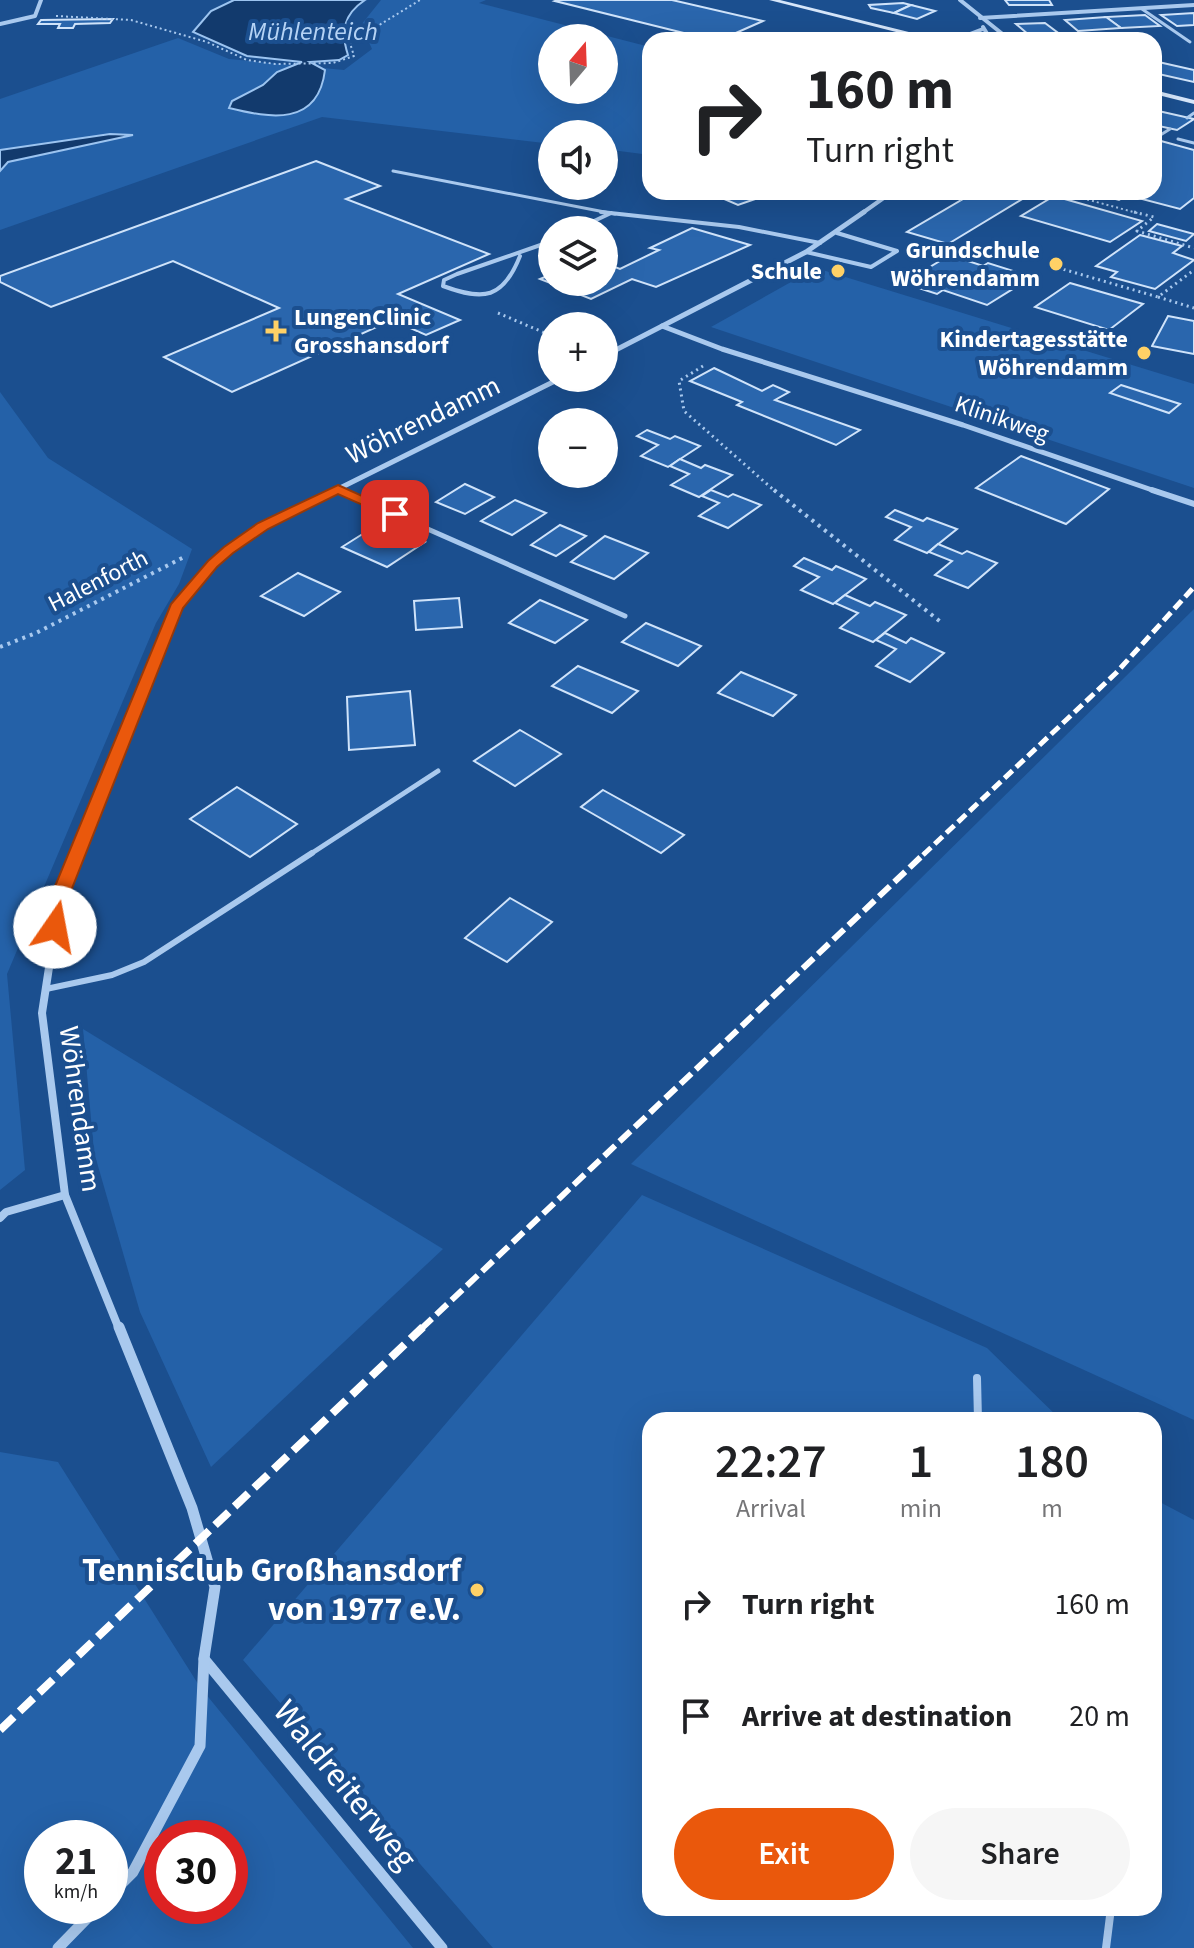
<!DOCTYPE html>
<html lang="en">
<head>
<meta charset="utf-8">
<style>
	:root { --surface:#fff; --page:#f6f6f6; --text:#202124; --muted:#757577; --accent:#ea580c }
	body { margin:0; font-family:"Source Sans 3",sans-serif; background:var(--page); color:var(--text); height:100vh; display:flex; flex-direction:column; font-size:30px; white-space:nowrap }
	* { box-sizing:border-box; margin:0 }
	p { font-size:26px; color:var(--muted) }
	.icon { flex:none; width:44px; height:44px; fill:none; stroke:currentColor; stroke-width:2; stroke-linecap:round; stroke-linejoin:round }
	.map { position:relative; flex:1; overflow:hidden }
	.drawer { position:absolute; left:642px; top:1412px; width:520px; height:504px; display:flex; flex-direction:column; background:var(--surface); border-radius:24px; box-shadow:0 8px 32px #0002 }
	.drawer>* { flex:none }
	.guide { position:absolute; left:642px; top:32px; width:520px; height:168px; border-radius:24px; box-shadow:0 8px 32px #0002; background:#fff; color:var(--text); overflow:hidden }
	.needle { width:52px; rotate:19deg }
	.buttons { position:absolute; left:538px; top:24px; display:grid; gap:16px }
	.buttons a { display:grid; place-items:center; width:80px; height:80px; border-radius:50%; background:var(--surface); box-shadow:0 8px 32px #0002; font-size:40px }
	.speed { position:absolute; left:24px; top:1820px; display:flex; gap:16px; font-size:40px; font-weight:700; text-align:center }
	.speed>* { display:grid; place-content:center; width:104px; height:104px; border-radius:50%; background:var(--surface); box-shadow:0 8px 32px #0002; line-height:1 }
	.speed small { font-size:20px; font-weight:400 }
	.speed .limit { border:12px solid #d22; background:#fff; color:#111 }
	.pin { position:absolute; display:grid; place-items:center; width:68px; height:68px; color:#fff; margin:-34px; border-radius:16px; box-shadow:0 4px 12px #0006 }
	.me { position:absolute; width:88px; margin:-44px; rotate:12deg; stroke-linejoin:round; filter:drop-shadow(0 0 6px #0008) }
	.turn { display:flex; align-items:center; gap:28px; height:168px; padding:0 32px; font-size:36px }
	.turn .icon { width:104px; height:104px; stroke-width:2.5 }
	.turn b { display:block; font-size:56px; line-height:68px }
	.eta { display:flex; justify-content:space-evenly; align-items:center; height:136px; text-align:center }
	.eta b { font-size:48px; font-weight:600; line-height:56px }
	.primary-button { display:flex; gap:16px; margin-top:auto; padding:16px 32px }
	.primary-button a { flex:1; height:92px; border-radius:48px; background:var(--accent); color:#fff; font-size:32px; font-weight:600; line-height:92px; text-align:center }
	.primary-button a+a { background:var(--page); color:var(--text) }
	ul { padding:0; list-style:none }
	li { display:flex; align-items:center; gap:24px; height:112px; padding:0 32px }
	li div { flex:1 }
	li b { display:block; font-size:30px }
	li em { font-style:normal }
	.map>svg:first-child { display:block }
	.green { fill:#2461a8; fill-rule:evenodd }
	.water { fill:#123a6d; stroke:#9cc4f0; stroke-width:2 }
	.building { fill:#2a66ad; stroke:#cfe3fa; stroke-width:2 }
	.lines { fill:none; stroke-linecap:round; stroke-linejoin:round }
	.path-far2 { stroke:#a9c9ee; stroke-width:2; stroke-dasharray:2 3; stroke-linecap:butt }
	.path-far1 { stroke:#a9c9ee; stroke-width:3; stroke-dasharray:2 4; stroke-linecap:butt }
	.path { stroke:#a9c9ee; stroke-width:4; stroke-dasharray:3 5; stroke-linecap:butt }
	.lane-far4 { stroke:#a9c9ee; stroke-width:3 }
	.lane-far3 { stroke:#a9c9ee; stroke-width:4 }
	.lane-far2 { stroke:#a9c9ee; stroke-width:5 }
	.lane-far1 { stroke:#a9c9ee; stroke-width:6 }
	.lane { stroke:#a9c9ee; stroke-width:8 }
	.street-far4 { stroke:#a9c9ee; stroke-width:4 }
	.street-far3 { stroke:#a9c9ee; stroke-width:5 }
	.street-far2 { stroke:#a9c9ee; stroke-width:6 }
	.street-far1 { stroke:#a9c9ee; stroke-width:8 }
	.street { stroke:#a9c9ee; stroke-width:11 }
	.secondary { fill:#d6e6fa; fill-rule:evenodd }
	.rail-far2 { stroke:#fff; stroke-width:5; stroke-dasharray:11 5; stroke-linecap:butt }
	.rail-far1 { stroke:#fff; stroke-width:6; stroke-dasharray:15 6; stroke-linecap:butt }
	.rail { stroke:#fff; stroke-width:8; stroke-dasharray:19 8; stroke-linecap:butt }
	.route { fill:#ea580c; stroke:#983908; stroke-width:2 }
	.poi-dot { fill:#ffd166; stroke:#1b4f8f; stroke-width:3 }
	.labels { text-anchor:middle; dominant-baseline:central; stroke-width:8; stroke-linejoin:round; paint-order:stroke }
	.far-poi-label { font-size:24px; font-weight:bold; fill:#fff; stroke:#1b4f8f; text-anchor:end }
	.far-street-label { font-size:24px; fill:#fff; stroke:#1b4f8f }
	.far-water-label { font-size:26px; font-style:italic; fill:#b5d3f5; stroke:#1b4f8f }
	.street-label { font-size:28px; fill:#fff; stroke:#1b4f8f }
	.near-poi-label { font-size:34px; font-weight:bold; fill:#fff; stroke:#1b4f8f; text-anchor:end }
	.near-street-label { font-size:34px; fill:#fff; stroke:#1b4f8f }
</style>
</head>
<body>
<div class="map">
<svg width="1194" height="1948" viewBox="0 0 1194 1948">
	<rect width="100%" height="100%" fill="#1b4f8f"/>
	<!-- green -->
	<g class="green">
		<path d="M381 0H486L479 3 650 47V155L604 149V134H552V144L322 117 0 230V99L178 38 229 59 344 70 372 49 361 25ZM552 38H604V90H552Z"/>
		<polygon points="816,268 1194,384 1194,488 711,327"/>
		<polygon points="0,392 48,458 192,549 179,584 156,623 7,974 25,1170 0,1190"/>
		<polygon points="1194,609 1194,1420 631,1164"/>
		<polygon points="83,1029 443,1249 211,1467 140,1312 94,1152"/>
		<polygon points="642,1195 987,1348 1061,1420 650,1420 650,1908 1154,1908 1154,1499 1194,1520 1194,1948 493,1948 243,1660"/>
		<path d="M0 1452 58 1462 200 1687 413 1948H0ZM42 1838H110V1906H42ZM162 1838H230V1906H162Z"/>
	</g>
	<!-- water -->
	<g class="water">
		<path d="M234 0H365C344 14 340 31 348 55L339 60 310 62 325 70C318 127 270 118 229 108L232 101 263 85 277 72 302 62 247 56 193 32 211 11Z"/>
		<polygon points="110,134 133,135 8,162 0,171 0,150"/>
	</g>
	<!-- building -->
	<g class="building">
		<polygon points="558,0 672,0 763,21 720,40 712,40 555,1"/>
		<polygon points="1005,0 1049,0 1052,5 1009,5"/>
		<polygon points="903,3 911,5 894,13 871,8 869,5"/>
		<polygon points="911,5 935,11 917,19 894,13"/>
		<polygon points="1194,13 1194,25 1177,26 1161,15"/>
		<polygon points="1145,15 1160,26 1121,28 1106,17"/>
		<polygon points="1106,17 1121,28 1078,31 1065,20"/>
		<polygon points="113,19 110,23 75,24 73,28 58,28 60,24 38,24 41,20"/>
		<polygon points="1045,23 1061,35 1069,37 1067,40 1035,40 1016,24"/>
		<polygon points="1154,61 1194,70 1194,82 1154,73"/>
		<polygon points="1154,110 1194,119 1177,130 1154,125"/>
		<polygon points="1161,141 1194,150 1194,198 1180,209 1127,195 1119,200 1089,192 1154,192 1154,146"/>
		<polygon points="316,161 380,186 346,199 489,254 398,294 460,320 426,335 392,320 232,392 164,357 279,308 173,261 51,307 0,282 0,276"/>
		<polygon points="708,192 745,192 758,198 738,205"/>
		<polygon points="975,192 1034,192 948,244 907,232"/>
		<polygon points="1054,196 1142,221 1110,242 1021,216"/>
		<polygon points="1157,224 1194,234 1186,241 1149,231"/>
		<polygon points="692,228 750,245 656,287 632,279 591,299 540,279 552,274 552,282 604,282 604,263 620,269 659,250 650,248"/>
		<polygon points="1140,235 1182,246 1173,253 1194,260 1155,289 1111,277 1117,272 1096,266"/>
		<polygon points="950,255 983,266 988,263 1032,277 987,305 943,290 937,294 903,283"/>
		<polygon points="1070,283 1143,304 1109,330 1035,307"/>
		<polygon points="1168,316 1194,321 1194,354 1152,346"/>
		<polygon points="714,368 762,391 773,385 789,392 775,400 860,430 836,445 737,405 742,402 690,381"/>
		<polygon points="1121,385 1180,404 1169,413 1110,393"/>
		<polygon points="647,430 670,439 675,436 700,446 668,467 641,456 658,445 637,436"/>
		<polygon points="1021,456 1109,489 1066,524 976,488"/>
		<polygon points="680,459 701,468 705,465 732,475 699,497 671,485 689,474 670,466"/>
		<polygon points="465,484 494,497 465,514 436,502"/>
		<polygon points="711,490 728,497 733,494 761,505 728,528 699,516 719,503 702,496"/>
		<polygon points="515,500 546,513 512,535 481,521"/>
		<polygon points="895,510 923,521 927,518 957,529 927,553 895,540 911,527 886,517"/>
		<polygon points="380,523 425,542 387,567 342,547"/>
		<polygon points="560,525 586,536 556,556 531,545"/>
		<polygon points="605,536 648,553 614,579 571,562"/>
		<polygon points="938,544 962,554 967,551 997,563 968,588 935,575 952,561 929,552"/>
		<polygon points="804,558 832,570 836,566 866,579 833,604 801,590 819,577 794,566"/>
		<polygon points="298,573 340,592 304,616 261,596"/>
		<polygon points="845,595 870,606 875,602 906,615 873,642 840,628 858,613 835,603"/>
		<polygon points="459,598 462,627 416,630 414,601"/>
		<polygon points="540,600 587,620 555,643 509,623"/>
		<polygon points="646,623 701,646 678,666 622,642"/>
		<polygon points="885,633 906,643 911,638 944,653 910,682 876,666 896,649 876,640"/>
		<polygon points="578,666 638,691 612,713 552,686"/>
		<polygon points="741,672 796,695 773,716 718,693"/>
		<polygon points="410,691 415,745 349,750 347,697"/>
		<polygon points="520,730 561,754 515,786 474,761"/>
		<polygon points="237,787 297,824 250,857 190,819"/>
		<polygon points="603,790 684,835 661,853 581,807"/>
		<polygon points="510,898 552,922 507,962 465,938"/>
	</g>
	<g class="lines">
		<!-- path-far2 -->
		<g class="path-far2">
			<polyline points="56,16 131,20 207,42 247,60 275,64 333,63 354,56 350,43 420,0"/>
			<polyline points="931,192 961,200"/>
			<polyline points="1063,193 1141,214"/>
		</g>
		<!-- path-far1 -->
		<g class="path-far1">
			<polyline points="1134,212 1154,217 1137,231 1194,248"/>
			<polyline points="1052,266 1158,297 1194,270"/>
			<polyline points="1158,297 1194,308"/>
			<polyline points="498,313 552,336"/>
			<polyline points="703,366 679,381 684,411 776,492"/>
		</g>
		<!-- path -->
		<g class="path">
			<polyline points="774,490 942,623"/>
			<polyline points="0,647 36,633 186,556"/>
		</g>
		<!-- lane-far4 -->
		<g class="lane-far4">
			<polyline points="1142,9 1190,42"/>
			<polyline points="1187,118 1194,113"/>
			<polyline points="1154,139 1170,129"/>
			<polyline points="1178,139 1194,143"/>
			<polyline points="393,171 615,214"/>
		</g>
		<!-- lane-far3 -->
		<g class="lane-far3">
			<polyline points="601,212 739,227 820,243"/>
			<polyline points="575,230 611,213"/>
			<polyline points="806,252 871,267 897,251 837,233"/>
			<path d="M520 256C503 299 484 301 443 286L444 280 457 274 552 241"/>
			<polyline points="338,489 344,492"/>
		</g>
		<!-- lane-far2 -->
		<g class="lane-far2">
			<polyline points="339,490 625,616"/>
			<polyline points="309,855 438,771"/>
		</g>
		<!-- lane-far1 -->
		<polyline class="lane-far1" points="46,989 112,975 144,962 312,853"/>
		<!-- lane -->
		<g class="lane">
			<polyline points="977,1378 978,1420"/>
			<polyline points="1106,1948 1111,1908"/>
		</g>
		<!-- street-far4 -->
		<g class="street-far4">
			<polyline points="960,0 1010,40"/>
			<polyline points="980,18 1194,5"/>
			<polyline points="0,24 35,16 41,0"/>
			<polyline points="983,27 991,40"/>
			<polyline points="933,36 962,37 983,29"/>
			<polyline points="861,214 892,192"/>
		</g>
		<!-- street-far3 -->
		<g class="street-far3">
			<polyline points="662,326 722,349 963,425 1158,492"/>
			<polyline points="604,356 806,252 864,212"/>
			<polyline points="332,492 561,378"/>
		</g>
		<!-- street-far2 -->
		<g class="street-far2">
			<polyline points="1152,490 1194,504"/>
			<polyline points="77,855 176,607 212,564 263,526 336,490"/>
		</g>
		<!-- street-far1 -->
		<g class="street-far1">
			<polyline points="77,853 60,896 42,1013 65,1195 119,1329"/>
			<polyline points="0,1218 6,1212 65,1195"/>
		</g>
		<!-- street -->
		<g class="street">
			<polyline points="204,1659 442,1948"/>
			<polyline points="110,1895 133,1872 200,1746 204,1658 215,1587 192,1508 119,1327"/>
			<polyline points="58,1948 99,1906"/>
		</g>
		<!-- secondary -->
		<g class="secondary">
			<polygon points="769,0 780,0 941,40 928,40"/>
			<polygon points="1154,90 1194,100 1194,104 1154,94"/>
		</g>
		<!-- rail-far2 -->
		<polyline class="rail-far2" points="923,855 1116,673 1194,587"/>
		<!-- rail-far1 -->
		<polyline class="rail-far1" points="421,1329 925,853"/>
		<!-- rail -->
		<polyline class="rail" points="0,1730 423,1327"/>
	</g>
	<!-- route -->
	<polygon class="route" points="338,485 402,514 390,517 338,494 268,529 233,553 217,567 183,608 69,896 64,927 61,931 49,931 46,927 51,896 171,604 208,561 224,547 258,523"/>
	<!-- markers -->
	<g class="poi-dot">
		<circle cx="1056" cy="264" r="8"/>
		<circle cx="838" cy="271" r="8"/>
		<path d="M272 319h8v8h8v8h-8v8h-8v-8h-8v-8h8z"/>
		<circle cx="1144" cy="353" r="8"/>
		<circle cx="477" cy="1590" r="8"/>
	</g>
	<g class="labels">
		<!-- far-poi labels -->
		<g class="far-poi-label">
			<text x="1040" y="250">Grundschule<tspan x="1040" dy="28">Wöhrendamm</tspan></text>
			<text x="822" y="271">Schule</text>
			<text x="294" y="317" text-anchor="start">LungenClinic<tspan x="294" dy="28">Grosshansdorf</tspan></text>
			<text x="1128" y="339">Kindertagesstätte<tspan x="1128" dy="28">Wöhrendamm</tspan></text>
		</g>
		<!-- far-street labels -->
		<g class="far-street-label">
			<text transform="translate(1002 419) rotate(19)">Klinikweg</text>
			<text transform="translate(98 581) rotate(-27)">Halenforth</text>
		</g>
		<!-- far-water labels -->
		<g class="far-water-label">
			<text x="313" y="31">Mühlenteich</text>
		</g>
		<!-- street labels -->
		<g class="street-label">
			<text transform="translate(423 420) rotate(-26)">Wöhrendamm</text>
			<text transform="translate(80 1109) rotate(82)">Wöhrendamm</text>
		</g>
		<!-- near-poi labels -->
		<g class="near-poi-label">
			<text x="461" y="1570">Tennisclub Großhansdorf<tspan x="461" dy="39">von 1977 e.V.</tspan></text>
		</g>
		<!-- near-street labels -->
		<g class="near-street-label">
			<text transform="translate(345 1785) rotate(51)">Waldreiterweg</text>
		</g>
	</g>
</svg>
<div class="buttons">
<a><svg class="needle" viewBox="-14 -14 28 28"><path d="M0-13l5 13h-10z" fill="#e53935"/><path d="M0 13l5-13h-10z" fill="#757577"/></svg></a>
<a><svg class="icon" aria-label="sound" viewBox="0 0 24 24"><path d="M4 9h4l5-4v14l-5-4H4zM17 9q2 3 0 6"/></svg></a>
<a><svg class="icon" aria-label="layers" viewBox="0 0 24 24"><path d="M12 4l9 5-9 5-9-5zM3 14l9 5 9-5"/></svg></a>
<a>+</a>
<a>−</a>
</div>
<div class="speed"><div>21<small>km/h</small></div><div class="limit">30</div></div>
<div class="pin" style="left:395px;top:514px;background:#d93025"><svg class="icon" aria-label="arrive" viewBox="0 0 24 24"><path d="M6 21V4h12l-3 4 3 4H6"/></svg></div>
<svg class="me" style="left:55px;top:927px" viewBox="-20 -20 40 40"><circle r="19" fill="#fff"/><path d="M0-13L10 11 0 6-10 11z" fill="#ea580c"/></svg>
<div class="guide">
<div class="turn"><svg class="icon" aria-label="right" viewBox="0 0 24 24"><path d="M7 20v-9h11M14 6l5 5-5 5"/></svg><div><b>160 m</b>Turn right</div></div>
</div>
<section class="drawer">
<div class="eta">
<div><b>22:27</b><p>Arrival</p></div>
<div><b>1</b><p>min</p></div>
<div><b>180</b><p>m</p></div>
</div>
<ul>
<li><svg class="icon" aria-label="right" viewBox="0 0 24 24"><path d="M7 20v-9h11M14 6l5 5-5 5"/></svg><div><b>Turn right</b></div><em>160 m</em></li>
<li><svg class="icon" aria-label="arrive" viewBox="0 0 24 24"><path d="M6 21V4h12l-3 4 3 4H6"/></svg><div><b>Arrive at destination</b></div><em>20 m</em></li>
</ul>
<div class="primary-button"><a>Exit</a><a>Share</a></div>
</section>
</div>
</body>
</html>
